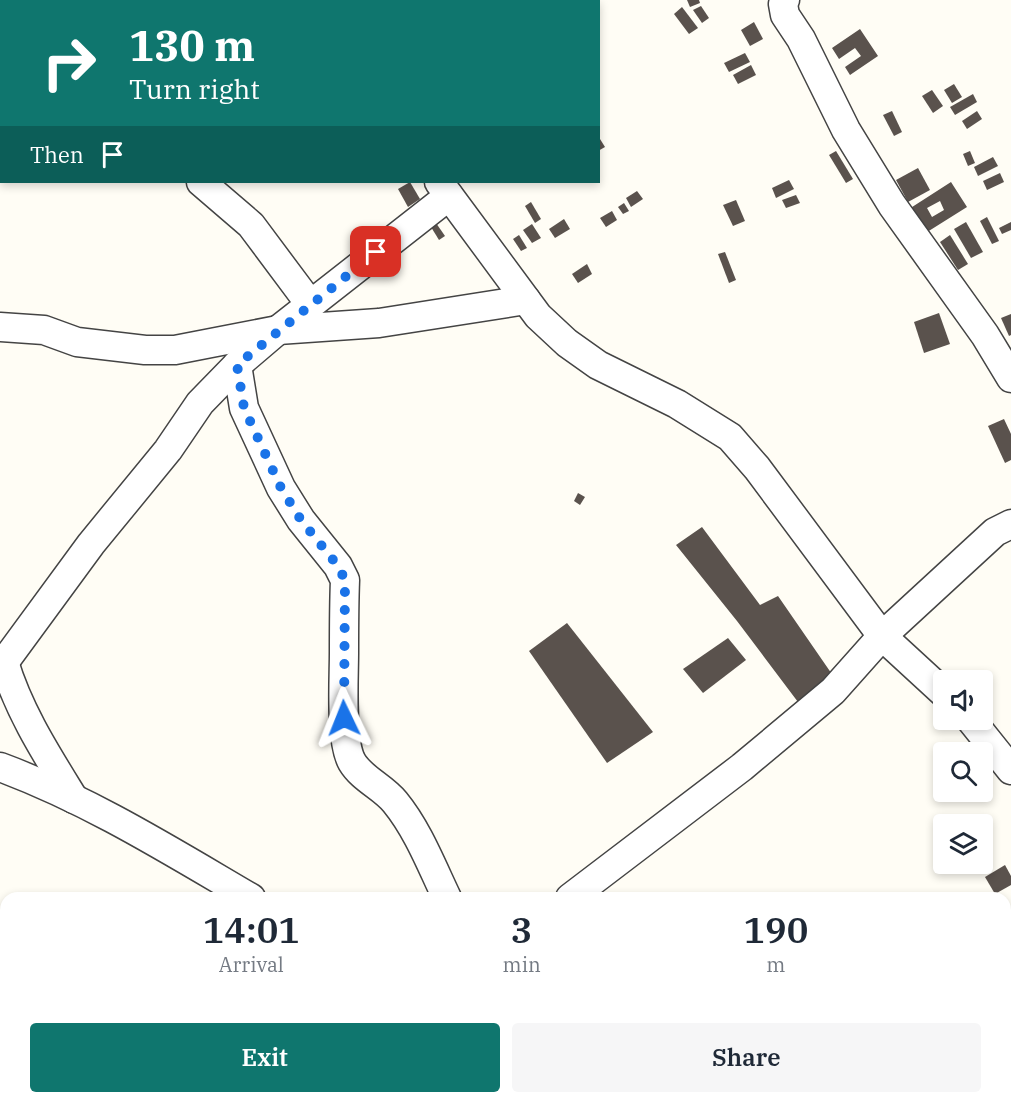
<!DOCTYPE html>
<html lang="en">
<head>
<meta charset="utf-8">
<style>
	:root { --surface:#fff; --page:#f6f6f7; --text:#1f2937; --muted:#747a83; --accent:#0f766e }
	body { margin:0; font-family:"IBM Plex Serif",serif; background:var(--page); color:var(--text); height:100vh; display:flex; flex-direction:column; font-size:22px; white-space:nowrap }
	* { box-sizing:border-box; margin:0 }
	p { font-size:20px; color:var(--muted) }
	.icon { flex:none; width:33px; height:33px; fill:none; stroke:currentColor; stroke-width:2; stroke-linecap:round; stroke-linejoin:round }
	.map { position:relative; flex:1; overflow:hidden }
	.side { position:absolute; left:0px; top:892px; width:1011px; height:212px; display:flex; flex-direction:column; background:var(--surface); border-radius:18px 18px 0 0; box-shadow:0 3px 9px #0003 }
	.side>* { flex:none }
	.guide { position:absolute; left:0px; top:0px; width:600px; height:183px; box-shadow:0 3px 9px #0003; background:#0f766e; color:#fff; overflow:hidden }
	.fabs { position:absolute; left:933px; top:670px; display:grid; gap:12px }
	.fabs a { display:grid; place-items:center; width:60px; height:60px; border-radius:6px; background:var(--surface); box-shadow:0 3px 9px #0003; font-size:30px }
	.pin { position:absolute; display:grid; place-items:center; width:51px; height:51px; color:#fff; margin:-26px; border-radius:12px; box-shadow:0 3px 9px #0006 }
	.me { position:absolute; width:66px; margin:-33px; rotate:358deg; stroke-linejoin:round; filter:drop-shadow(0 0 4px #0008) }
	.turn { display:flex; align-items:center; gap:21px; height:126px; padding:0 30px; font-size:27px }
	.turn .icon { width:78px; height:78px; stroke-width:2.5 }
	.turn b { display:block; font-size:42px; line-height:51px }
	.then { display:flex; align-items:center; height:57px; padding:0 30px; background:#0003; gap:12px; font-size:22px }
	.eta { display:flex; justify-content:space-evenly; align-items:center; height:102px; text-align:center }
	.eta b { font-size:36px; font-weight:600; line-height:42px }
	.action { display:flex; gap:12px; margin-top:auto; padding:12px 30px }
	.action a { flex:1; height:69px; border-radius:6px; background:var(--accent); color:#fff; font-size:24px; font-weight:600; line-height:69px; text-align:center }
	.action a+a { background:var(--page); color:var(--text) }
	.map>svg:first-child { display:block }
	.building { fill:#5a524d; fill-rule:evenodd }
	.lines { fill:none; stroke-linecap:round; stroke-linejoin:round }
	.minor-casing { stroke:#444; stroke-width:31 }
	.minor { stroke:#fff; stroke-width:28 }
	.route { stroke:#1a73e8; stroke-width:10; stroke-dasharray:0 18 }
</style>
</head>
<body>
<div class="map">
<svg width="1011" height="1103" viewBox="0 0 1011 1103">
	<rect width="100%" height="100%" fill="#fffdf5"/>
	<!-- building -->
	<g class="building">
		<polygon points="687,0 699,0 700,3 690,7"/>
		<polygon points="701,6 709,18 702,23 693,10"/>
		<polygon points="682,7 698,28 689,34 674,14"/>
		<polygon points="754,22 763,39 750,46 741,30"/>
		<polygon points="860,29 878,56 850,75 845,67 861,56 855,48 839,59 832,48"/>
		<polygon points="745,53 750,62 729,72 724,63"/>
		<polygon points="751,65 756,75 738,84 733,75"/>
		<polygon points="954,84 962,97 952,103 944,90"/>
		<polygon points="932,90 943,106 933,113 922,96"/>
		<polygon points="973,94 977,102 955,115 950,107"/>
		<polygon points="892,111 902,132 894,136 883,115"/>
		<polygon points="977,111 982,119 967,129 962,121"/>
		<polygon points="600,139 605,147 598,151 598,140"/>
		<polygon points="836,151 853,179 846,183 829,155"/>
		<polygon points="970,151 975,163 968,166 963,154"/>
		<polygon points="993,157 998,166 978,176 974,167"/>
		<polygon points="918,168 930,190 908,202 896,180"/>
		<polygon points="1000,173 1004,182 987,190 983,181"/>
		<polygon points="789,180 794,189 776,198 772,188"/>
		<polygon points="410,182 420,199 408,207 398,189"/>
		<path d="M951 182 967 207 924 234 909 209ZM940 201 944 210 932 217 927 208Z"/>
		<polygon points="637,191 643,199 631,207 626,198"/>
		<polygon points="796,195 800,203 786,208 782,200"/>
		<polygon points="736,200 745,221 733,226 723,205"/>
		<polygon points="531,202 541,219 535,223 525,206"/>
		<polygon points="624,203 629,211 623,214 618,207"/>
		<polygon points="612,211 617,220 606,227 600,218"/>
		<polygon points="987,217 999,241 992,244 980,221"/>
		<polygon points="564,219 570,229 555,238 549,229"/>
		<polygon points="966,222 983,252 971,258 954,229"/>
		<polygon points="1011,222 1011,230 1002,234 999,228"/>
		<polygon points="436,223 445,236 439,240 431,227"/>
		<polygon points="532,224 541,238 532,243 523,230"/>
		<polygon points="519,235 527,248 521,251 513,239"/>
		<polygon points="950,235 968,264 958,270 940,242"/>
		<polygon points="725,252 736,280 729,283 718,254"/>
		<polygon points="587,264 592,274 578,283 572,274"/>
		<polygon points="939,313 950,344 924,353 914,322"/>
		<polygon points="1011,314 1011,335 1009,336 1001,318"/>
		<polygon points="1004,419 1011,434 1011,460 1005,463 988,426"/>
		<polygon points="578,493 585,497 580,505 574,501"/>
		<polygon points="702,527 760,605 778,596 836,680 801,706 737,621 676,545"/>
		<polygon points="567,623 653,732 607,763 529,651"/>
		<polygon points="728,638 746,660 703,693 683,669"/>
		<polygon points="1005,865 1011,876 1011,885 995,894 985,877"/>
		<polygon points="1011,966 1011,987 1005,991 1005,971"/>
	</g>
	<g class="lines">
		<!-- minor casing -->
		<g class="minor-casing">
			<g id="minor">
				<polyline points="314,0 315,2"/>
				<polyline points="785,0 783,4 785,15 801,39 846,130 892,205 985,335 1011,378"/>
				<polyline points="0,78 2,78"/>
				<polyline points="201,182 251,225 310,304"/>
				<polyline points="439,182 538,316 567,343 598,365 677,404 730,437 757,468 882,636 944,693"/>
				<polyline points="0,327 44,330 77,342 145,350 175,350 278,330 379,323 526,300"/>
				<path d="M237 365 244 408 281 488 301 520 338 566 345 580C344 605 344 629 344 653 344 679 340 741 352 762 362 779 383 787 395 802 418 830 432 867 447 898"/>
				<path d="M4 662C19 712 47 755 74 799"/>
				<polyline points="0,668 91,544 168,450 200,403 237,365 278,330 449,196"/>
				<polyline points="971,720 1011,770"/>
				<path d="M0 767C89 800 169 850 251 898"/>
				<polyline points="570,898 742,767 833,691 882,636 995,532 1011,524"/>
				<polyline points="0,1093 6,1092"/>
				<polyline points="639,1098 650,1103"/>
			</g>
		</g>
		<!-- minor -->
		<use href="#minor" class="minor"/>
	</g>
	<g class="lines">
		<!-- route -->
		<polyline class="route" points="344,718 345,580 338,566 301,520 281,488 244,408 237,365 376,252"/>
	</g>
</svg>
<div class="fabs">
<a><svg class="icon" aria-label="sound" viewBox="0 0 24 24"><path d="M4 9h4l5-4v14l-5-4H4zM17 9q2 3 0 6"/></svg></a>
<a><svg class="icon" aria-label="search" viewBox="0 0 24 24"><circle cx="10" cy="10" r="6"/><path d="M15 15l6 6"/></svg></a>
<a><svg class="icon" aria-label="layers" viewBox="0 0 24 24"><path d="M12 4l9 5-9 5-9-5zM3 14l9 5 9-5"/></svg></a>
</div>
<div class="pin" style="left:376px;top:252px;background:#d93025"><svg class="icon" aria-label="arrive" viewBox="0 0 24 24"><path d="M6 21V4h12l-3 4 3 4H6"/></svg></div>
<svg class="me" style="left:344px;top:718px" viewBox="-20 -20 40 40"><path d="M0-17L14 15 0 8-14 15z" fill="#1a73e8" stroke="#fff" stroke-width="4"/></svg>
<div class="guide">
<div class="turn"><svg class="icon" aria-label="right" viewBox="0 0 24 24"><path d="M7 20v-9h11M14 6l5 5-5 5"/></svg><div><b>130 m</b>Turn right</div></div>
<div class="then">Then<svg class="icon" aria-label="arrive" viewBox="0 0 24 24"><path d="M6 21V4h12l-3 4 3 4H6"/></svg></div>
</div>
<section class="side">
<div class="eta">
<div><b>14:01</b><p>Arrival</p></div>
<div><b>3</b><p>min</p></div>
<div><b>190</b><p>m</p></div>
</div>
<div class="action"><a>Exit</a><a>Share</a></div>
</section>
</div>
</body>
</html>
